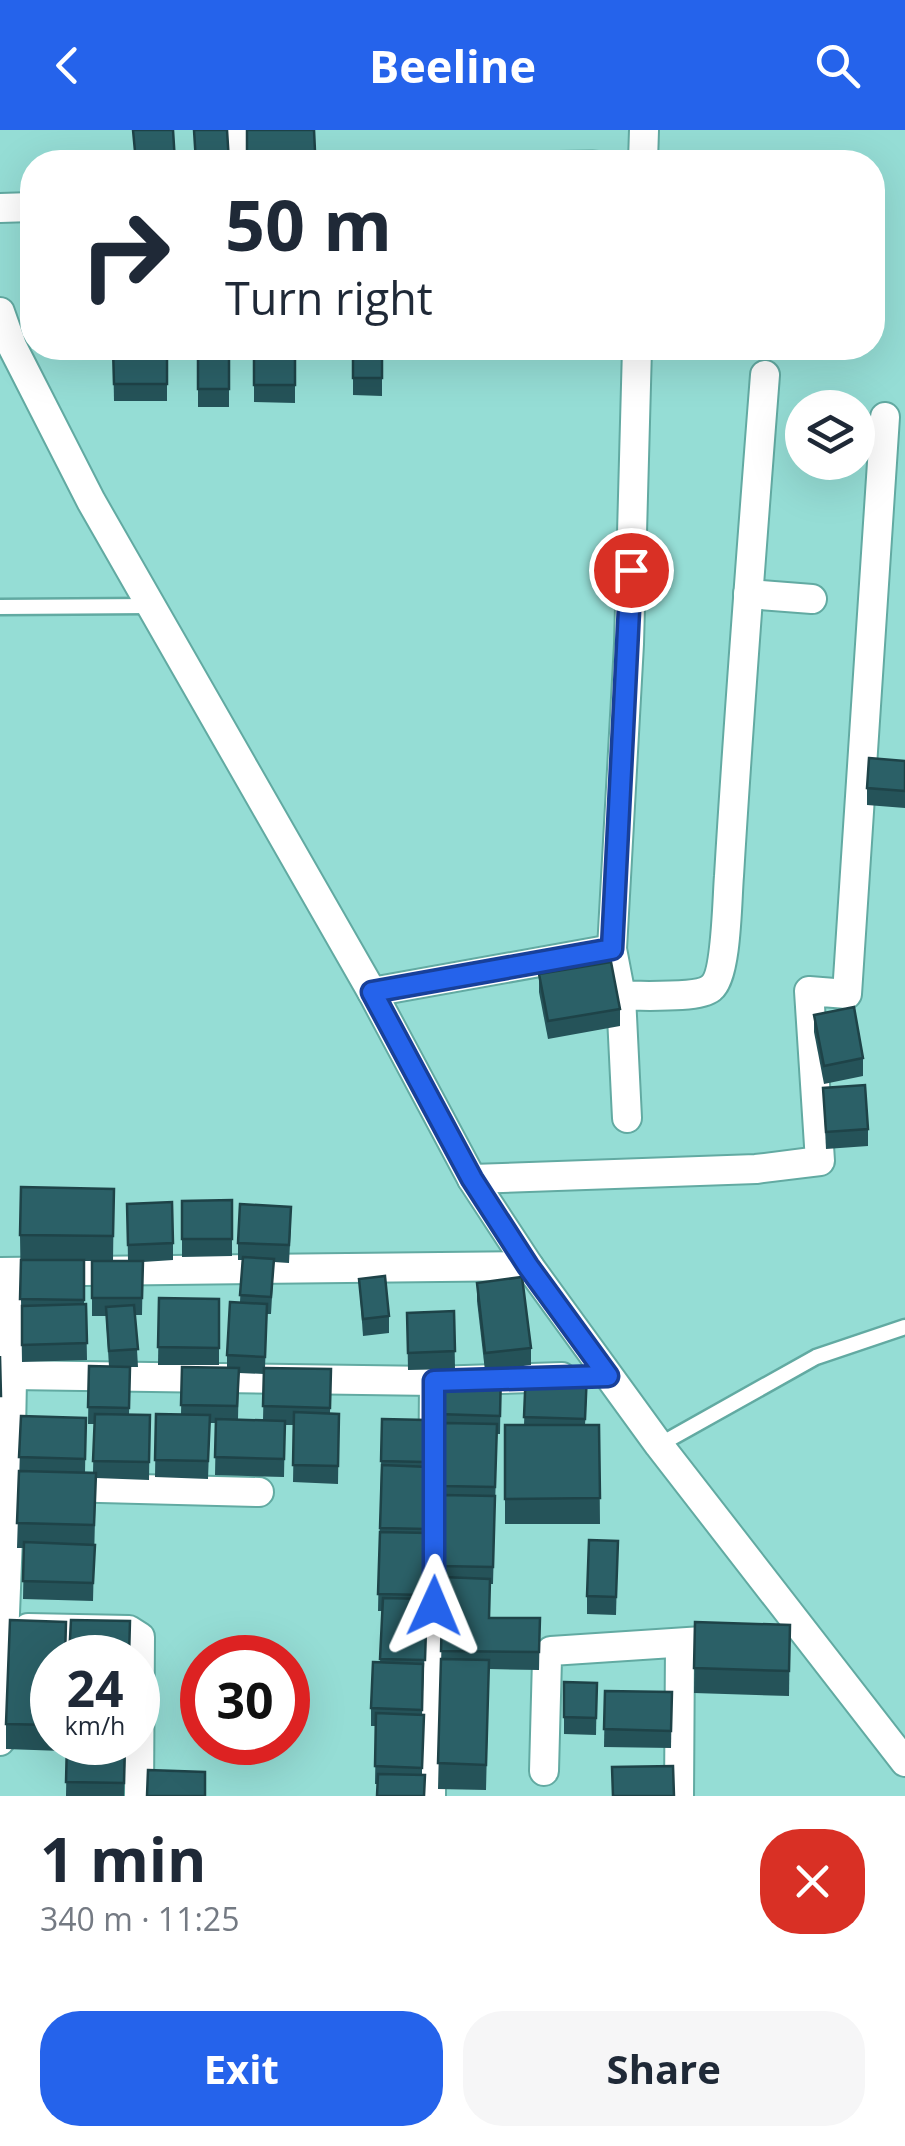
<!DOCTYPE html>
<html lang="en">
<head>
<meta charset="utf-8">
<style>
	:root { --surface:#fff; --page:#f6f6f7; --text:#1f2937; --muted:#747a83; --accent:#2563eb }
	body { margin:0; font-family:"Open Sans",sans-serif; background:var(--page); color:var(--text); height:100vh; display:flex; flex-direction:column; font-size:38px; white-space:nowrap }
	* { box-sizing:border-box; margin:0 }
	p { font-size:32px; color:var(--muted) }
	.icon { flex:none; width:55px; height:55px; fill:none; stroke:currentColor; stroke-width:2; stroke-linecap:round; stroke-linejoin:round }
	.map { position:relative; height:1666px; overflow:hidden }
	.side { display:flex; flex-direction:column; background:var(--surface); flex:1 }
	.side>* { flex:none }
	.hud { position:absolute; left:20px; top:20px; width:865px; height:210px; border-radius:40px; box-shadow:0 10px 40px #0002; background:#fff; color:var(--text); overflow:hidden }
	.buttons { position:absolute; left:785px; top:260px; display:grid; gap:20px }
	.buttons a { display:grid; place-items:center; width:90px; height:90px; border-radius:50%; background:var(--surface); box-shadow:0 10px 40px #0002; font-size:50px }
	.speed { position:absolute; left:30px; top:1505px; display:flex; gap:20px; font-size:50px; font-weight:700; text-align:center }
	.speed>* { display:grid; place-content:center; width:130px; height:130px; border-radius:50%; background:var(--surface); box-shadow:0 10px 40px #0002; line-height:1 }
	.speed small { font-size:25px; font-weight:400 }
	.speed .limit { border:15px solid #d22; background:#fff; color:#111 }
	.pin { position:absolute; display:grid; place-items:center; width:85px; height:85px; color:#fff; margin:-42px; border:5px solid #fff; border-radius:50%; box-shadow:0 2px 10px #0007 }
	.me { position:absolute; width:110px; margin:-55px; rotate:1deg; stroke-linejoin:round; filter:drop-shadow(0 0 8px #0008) }
	.turn { display:flex; align-items:center; gap:35px; height:210px; padding:0 40px; font-size:45px }
	.turn .icon { width:130px; height:130px; stroke-width:2.5 }
	.turn b { display:block; font-size:70px; line-height:85px }
	.round { display:grid; place-items:center; flex:none; width:105px; height:105px; border-radius:40px; background:var(--page) }
	.summary { display:flex; align-items:center; justify-content:space-between; height:170px; padding:0 40px }
	h1 { font-size:60px; font-weight:700; line-height:75px }
	.cta { display:flex; gap:20px; margin-top:auto; padding:20px 40px }
	.cta a { flex:1; height:115px; border-radius:40px; background:var(--accent); color:#fff; font-size:40px; font-weight:700; line-height:115px; text-align:center }
	.cta a+a { background:var(--page); color:var(--text) }
	header { display:flex; justify-content:space-between; align-items:center; height:130px; padding:0 40px; background:var(--accent); color:#fff; font-size:45px; font-weight:700 }
	.map>svg:first-child { display:block }
	.lines { fill:none; stroke-linecap:round; stroke-linejoin:round }
	.lane-casing { stroke:#62aaa2; stroke-width:19 }
	.street-casing { stroke:#62aaa2; stroke-width:32 }
	.lane { stroke:#fff; stroke-width:14 }
	.street { stroke:#fff; stroke-width:28 }
	.wall { fill:#255359; fill-rule:evenodd }
	.building { fill:#2b6067; stroke:#1e4348; stroke-width:2.5 }
	.route-casing { stroke:#184099; stroke-width:25 }
	.route { stroke:#2563eb; stroke-width:18 }
</style>
</head>
<body>
<header><svg class="icon" aria-label="back" viewBox="0 0 24 24"><path d="M15 5l-7 7 7 7"/></svg>Beeline<svg class="icon" aria-label="search" viewBox="0 0 24 24"><circle cx="10" cy="10" r="6"/><path d="M15 15l6 6"/></svg></header>
<div class="map">
<svg width="905" height="1666" viewBox="0 0 905 1666">
	<rect width="100%" height="100%" fill="#95ddd5"/>
	<g class="lines">
		<!-- lane casing -->
		<g class="lane-casing">
			<g id="lane">
				<polyline points="463,31 592,29 630,32"/>
				<polyline points="0,477 149,476"/>
				<polyline points="659,1315 816,1227 905,1197"/>
			</g>
		</g>
		<!-- street casing -->
		<g class="street-casing">
			<g id="street">
				<polyline points="236,0 238,32"/>
				<polyline points="643,32 644,0"/>
				<polyline points="0,78 32,77"/>
				<polyline points="0,182 12,216 91,371 372,862 472,1049 529,1136 659,1315 905,1632"/>
				<polyline points="748,464 812,469"/>
				<polyline points="372,862 612,819"/>
				<path d="M621 866C640 865 698 869 711 858 727 846 727 767 729 746 739 579 752 412 765 245"/>
				<polyline points="627,988 621,866 612,819 629,514 637,218"/>
				<polyline points="472,1049 756,1039 820,1031 809,861 847,864 885,287"/>
				<polyline points="0,1142 529,1136"/>
				<polyline points="12,1245 434,1251 562,1247"/>
				<polyline points="61,1357 259,1362"/>
				<polyline points="28,1498 129,1500 140,1507 139,1666"/>
				<polyline points="0,1611 10,1356 14,1142"/>
				<polyline points="544,1641 547,1529 551,1521 733,1509"/>
				<polyline points="431,1666 434,1251"/>
				<polyline points="679,1666 680,1515"/>
			</g>
		</g>
		<!-- lane -->
		<use href="#lane" class="lane"/>
		<!-- street -->
		<use href="#street" class="street"/>
	</g>
	<!-- wall -->
	<g class="wall">
		<polygon points="246,0 314,0 315,32 247,32"/>
		<polygon points="113,218 167,218 167,271 114,271"/>
		<rect x="198" y="218" width="31" height="59"/>
		<polygon points="254,218 295,218 295,273 254,272"/>
		<polygon points="353,218 382,218 382,266 353,265"/>
		<polygon points="905,631 905,678 867,675 867,658"/>
		<polygon points="539,844 620,879 620,896 548,909 539,862"/>
		<polygon points="814,885 863,928 863,946 824,954 814,902"/>
		<polygon points="823,958 868,999 868,1016 826,1019"/>
		<polygon points="114,1059 113,1131 128,1131 127,1074 173,1113 173,1130 143,1132 142,1185 135,1185 138,1237 130,1237 129,1285 150,1285 149,1350 96,1348 93,1471 23,1469 24,1418 17,1418 21,1286 86,1288 85,1343 93,1343 94,1294 88,1294 89,1236 109,1237 106,1186 92,1186 92,1131 84,1131 84,1174 86,1174 87,1230 22,1232 20,1105"/>
		<polygon points="232,1070 232,1126 182,1127 182,1071"/>
		<path d="M291 1094 289 1133 274 1132 271 1184H267L265 1238 331 1239 330 1283 339 1284 338 1354 293 1352 294 1295H285L284 1347 215 1345 216 1293H210L208 1349 155 1347 156 1284H181L182 1237 227 1238V1225L240 1172 242 1130H238V1113ZM239 1243 264 1244 263 1290 238 1289Z"/>
		<polygon points="359,1149 389,1186 389,1203 363,1206"/>
		<polygon points="477,1153 531,1218 531,1235 485,1241 477,1171"/>
		<polygon points="159,1168 219,1169 219,1235 158,1235"/>
		<polygon points="454,1181 455,1239 408,1240 407,1183"/>
		<polygon points="526,1239 587,1260 585,1295 599,1295 600,1394 505,1394 505,1295 524,1295"/>
		<polygon points="440,1240 501,1242 500,1304 497,1304 493,1454 490,1454 489,1488 540,1488 539,1540 489,1539 486,1660 438,1659 443,1453 440,1453 440,1436 444,1302 438,1302"/>
		<polygon points="382,1289 426,1290 425,1336 429,1421 422,1585 422,1645 377,1654 375,1654 376,1596 371,1596 371,1578 380,1533 382,1481 378,1481"/>
		<polygon points="618,1411 616,1485 587,1484 587,1466"/>
		<polygon points="66,1492 66,1528 52,1528 52,1612 63,1612 62,1621 6,1619 6,1594"/>
		<polygon points="695,1492 790,1495 789,1566 694,1563"/>
		<polygon points="564,1552 597,1553 596,1605 564,1604"/>
		<polygon points="605,1561 672,1562 671,1618 604,1617"/>
		<polygon points="67,1612 126,1612 124,1666 66,1666"/>
	</g>
	<!-- building -->
	<g class="building">
		<polygon points="133,0 173,0 175,32 136,32"/>
		<polygon points="194,0 227,0 229,32 196,32"/>
		<polygon points="247,0 314,0 315,21 247,23"/>
		<polygon points="113,218 167,218 167,254 114,254"/>
		<rect x="198" y="218" width="31" height="41"/>
		<rect x="254" y="218" width="41" height="37"/>
		<rect x="353" y="218" width="29" height="30"/>
		<polygon points="869,628 905,631 905,661 867,658"/>
		<polygon points="611,832 620,879 548,891 539,844"/>
		<polygon points="854,877 863,928 824,936 814,885"/>
		<polygon points="865,955 868,999 826,1002 823,958"/>
		<polygon points="21,1057 114,1059 113,1106 20,1105"/>
		<polygon points="232,1070 232,1109 182,1109 182,1071"/>
		<polygon points="172,1072 173,1113 128,1115 127,1074"/>
		<polygon points="240,1074 291,1077 289,1115 238,1113"/>
		<polygon points="243,1127 274,1129 271,1167 240,1165"/>
		<polygon points="21,1130 84,1130 84,1170 20,1169"/>
		<polygon points="92,1131 143,1131 142,1168 92,1168"/>
		<polygon points="385,1146 389,1186 363,1189 359,1149"/>
		<polygon points="522,1147 531,1218 485,1223 477,1153"/>
		<polygon points="159,1168 219,1169 219,1218 158,1217"/>
		<polygon points="230,1172 267,1174 265,1227 227,1225"/>
		<polygon points="86,1174 87,1213 22,1215 22,1176"/>
		<polygon points="134,1175 138,1219 109,1221 106,1177"/>
		<polygon points="454,1181 455,1221 408,1223 407,1183"/>
		<polygon points="0,1226 1,1266 0,1266"/>
		<polygon points="89,1236 130,1237 129,1278 88,1277"/>
		<polygon points="182,1237 239,1238 237,1276 181,1275"/>
		<polygon points="264,1238 331,1239 330,1278 263,1276"/>
		<polygon points="526,1239 587,1242 585,1289 524,1287"/>
		<polygon points="440,1240 501,1242 500,1286 438,1284"/>
		<polygon points="294,1282 339,1284 338,1336 293,1335"/>
		<polygon points="95,1284 150,1285 149,1332 93,1331"/>
		<polygon points="156,1284 210,1285 208,1331 155,1330"/>
		<polygon points="21,1286 86,1288 85,1329 19,1327"/>
		<polygon points="216,1289 285,1291 284,1329 215,1327"/>
		<polygon points="382,1289 426,1290 425,1332 381,1331"/>
		<polygon points="445,1293 497,1294 495,1357 443,1356"/>
		<polygon points="505,1295 599,1295 600,1368 505,1369"/>
		<polygon points="382,1335 429,1337 427,1399 380,1398"/>
		<polygon points="19,1341 96,1343 94,1395 17,1393"/>
		<polygon points="442,1365 495,1366 493,1437 440,1436"/>
		<polygon points="380,1402 429,1403 427,1465 378,1464"/>
		<polygon points="589,1410 618,1411 616,1467 587,1466"/>
		<polygon points="24,1412 95,1415 93,1453 23,1451"/>
		<polygon points="443,1447 490,1449 489,1488 540,1488 539,1522 441,1521"/>
		<polygon points="383,1468 427,1469 425,1530 380,1529"/>
		<polygon points="10,1490 66,1492 65,1528 52,1528 52,1595 6,1594"/>
		<polygon points="71,1490 130,1491 129,1528 69,1528"/>
		<polygon points="695,1492 790,1495 789,1541 694,1538"/>
		<polygon points="441,1529 489,1530 486,1635 438,1633"/>
		<polygon points="373,1532 423,1534 422,1580 371,1578"/>
		<polygon points="564,1552 597,1553 596,1588 564,1587"/>
		<polygon points="605,1561 672,1562 671,1601 604,1599"/>
		<polygon points="376,1583 424,1585 422,1638 375,1636"/>
		<polygon points="67,1612 125,1612 124,1653 66,1652"/>
		<polygon points="673,1636 674,1666 613,1666 612,1637"/>
		<polygon points="148,1640 205,1642 205,1666 147,1666"/>
		<polygon points="378,1644 425,1645 424,1666 377,1666"/>
	</g>
	<g class="lines">
		<!-- route casing -->
		<g class="route-casing">
			<polyline id="route" points="434,1476 434,1251 608,1246 528,1136 472,1049 372,862 612,819 631,440"/>
		</g>
		<!-- route -->
		<use href="#route" class="route"/>
	</g>
</svg>
<div class="buttons">
<a><svg class="icon" aria-label="layers" viewBox="0 0 24 24"><path d="M12 4l9 5-9 5-9-5zM3 14l9 5 9-5"/></svg></a>
</div>
<div class="speed"><div>24<small>km/h</small></div><div class="limit">30</div></div>
<div class="pin" style="left:631px;top:440px;background:#d93025"><svg class="icon" aria-label="arrive" viewBox="0 0 24 24"><path d="M6 21V4h12l-3 4 3 4H6"/></svg></div>
<svg class="me" style="left:434px;top:1476px" viewBox="-20 -20 40 40"><path d="M0-17L14 15 0 8-14 15z" fill="#2563eb" stroke="#fff" stroke-width="4"/></svg>
<div class="hud">
<div class="turn"><svg class="icon" aria-label="right" viewBox="0 0 24 24"><path d="M7 20v-9h11M14 6l5 5-5 5"/></svg><div><b>50 m</b>Turn right</div></div>
</div>
</div>
<section class="side">
<div class="summary"><div><h1>1 min</h1><p>340 m · 11:25</p></div><a class="round" style="background:#d93025;color:#fff"><svg class="icon" aria-label="close" viewBox="0 0 24 24"><path d="M6 6l12 12M18 6L6 18"/></svg></a></div>
<div class="cta"><a>Exit</a><a>Share</a></div>
</section>
</body>
</html>
